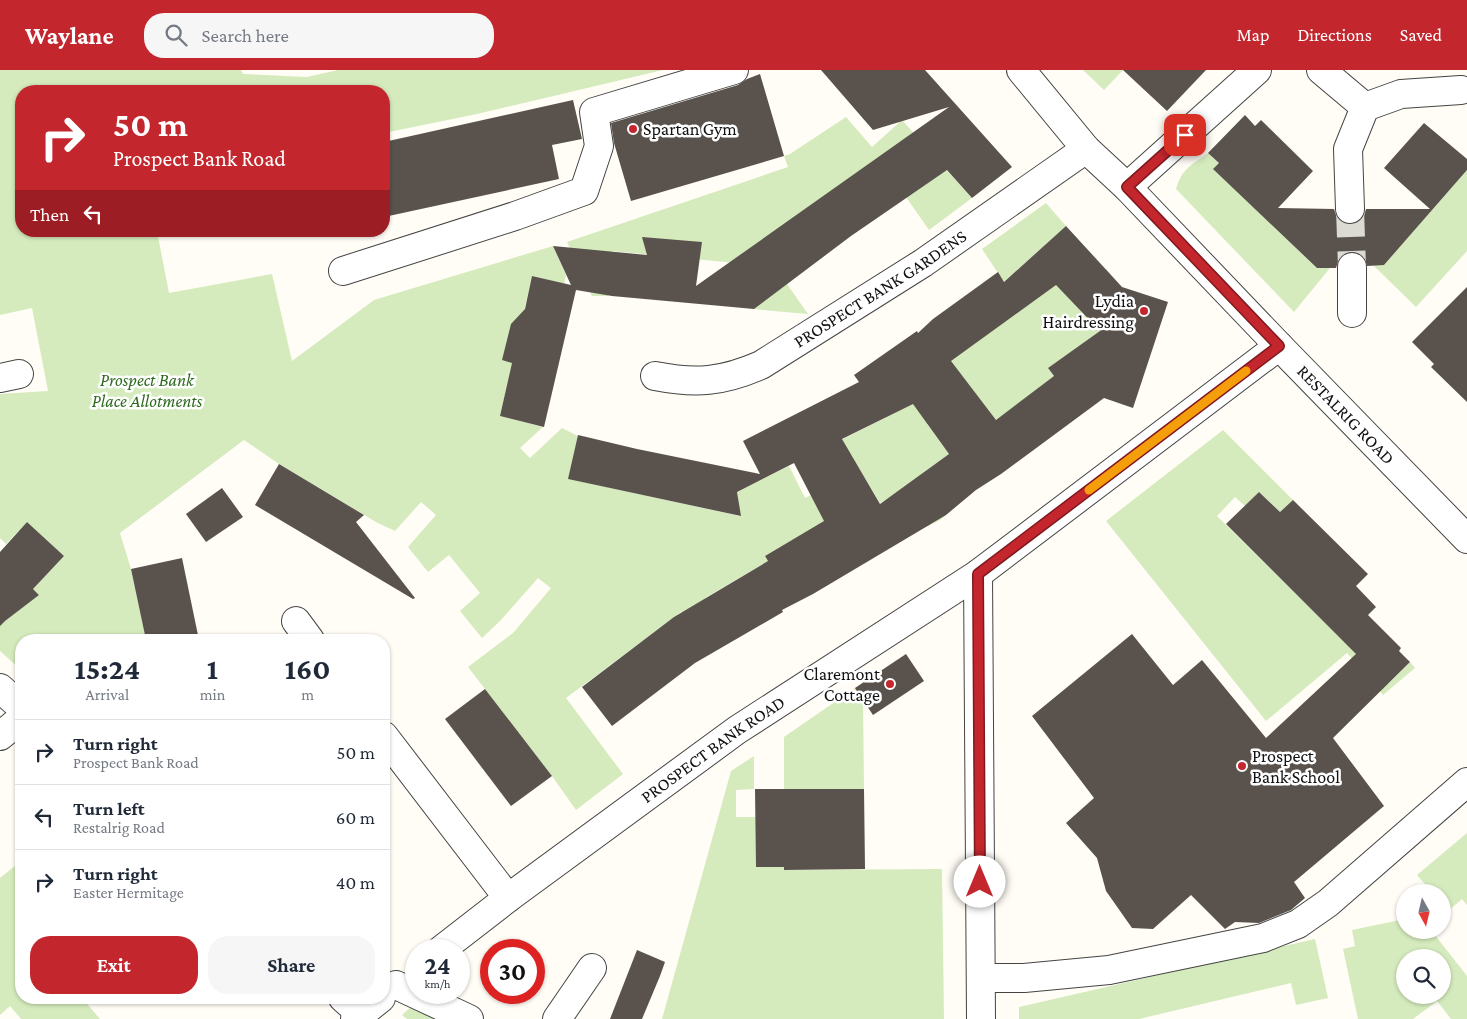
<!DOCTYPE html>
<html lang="en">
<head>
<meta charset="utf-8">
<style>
	:root { --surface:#fff; --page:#f6f6f7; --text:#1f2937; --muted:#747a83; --line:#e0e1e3; --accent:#c4262e }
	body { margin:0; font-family:"Crimson Pro",serif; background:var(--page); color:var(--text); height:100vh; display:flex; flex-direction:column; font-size:19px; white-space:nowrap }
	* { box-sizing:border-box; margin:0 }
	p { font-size:16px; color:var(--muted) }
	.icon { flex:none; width:28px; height:28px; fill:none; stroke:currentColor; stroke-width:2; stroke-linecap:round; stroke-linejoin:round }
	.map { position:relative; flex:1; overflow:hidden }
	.side { position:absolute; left:15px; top:564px; width:375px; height:370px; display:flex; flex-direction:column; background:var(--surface); border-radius:20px; box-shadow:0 1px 4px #0004 }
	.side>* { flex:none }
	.hud { position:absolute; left:15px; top:15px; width:375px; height:152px; border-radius:20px; box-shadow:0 1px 4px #0004; background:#c4262e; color:#fff; overflow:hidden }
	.needle { width:32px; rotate:172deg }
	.buttons { position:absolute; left:1396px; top:814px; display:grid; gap:10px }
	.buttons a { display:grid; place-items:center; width:55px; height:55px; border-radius:50%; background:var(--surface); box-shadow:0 1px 4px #0004; font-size:25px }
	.speed { position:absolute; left:405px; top:869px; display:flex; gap:10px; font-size:25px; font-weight:700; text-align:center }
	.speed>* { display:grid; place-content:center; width:65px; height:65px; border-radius:50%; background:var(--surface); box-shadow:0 1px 4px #0004; line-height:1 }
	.speed small { font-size:12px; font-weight:400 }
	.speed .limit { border:8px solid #d22; background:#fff; color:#111 }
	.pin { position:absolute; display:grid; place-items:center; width:42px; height:42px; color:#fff; margin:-21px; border-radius:10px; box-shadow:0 2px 8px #0006 }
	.me { position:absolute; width:55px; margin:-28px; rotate:0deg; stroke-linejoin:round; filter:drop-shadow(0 0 4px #0008) }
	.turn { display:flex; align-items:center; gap:18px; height:105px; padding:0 15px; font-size:22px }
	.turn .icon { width:65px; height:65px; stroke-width:2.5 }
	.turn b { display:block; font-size:35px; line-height:42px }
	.then { display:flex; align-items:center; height:48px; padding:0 15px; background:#0003; gap:10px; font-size:19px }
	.eta { display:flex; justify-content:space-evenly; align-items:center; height:85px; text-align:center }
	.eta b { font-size:30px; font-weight:700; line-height:35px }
	.button { display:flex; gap:10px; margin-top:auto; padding:10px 15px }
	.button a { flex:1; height:58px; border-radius:20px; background:var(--accent); color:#fff; font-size:20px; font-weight:700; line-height:58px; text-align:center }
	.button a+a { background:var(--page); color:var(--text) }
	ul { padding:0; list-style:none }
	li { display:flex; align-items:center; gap:15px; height:65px; padding:0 15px; border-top:1px solid var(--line) }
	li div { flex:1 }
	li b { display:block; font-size:19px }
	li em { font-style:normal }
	header { display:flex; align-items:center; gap:30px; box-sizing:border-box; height:70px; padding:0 25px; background:var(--accent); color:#fff }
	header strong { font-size:24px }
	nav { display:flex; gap:28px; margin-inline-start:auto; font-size:18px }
	.search { width:350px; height:45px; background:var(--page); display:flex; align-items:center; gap:12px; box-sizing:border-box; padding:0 18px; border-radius:20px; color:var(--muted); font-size:19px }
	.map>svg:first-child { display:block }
	.green { fill:#d5ebbd; fill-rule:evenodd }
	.building { fill:#5a524d; fill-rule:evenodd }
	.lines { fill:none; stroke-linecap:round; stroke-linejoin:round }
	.minor-tunnel { stroke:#dbdad3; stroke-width:28; stroke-dasharray:28 14; stroke-linecap:butt }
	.minor-casing { stroke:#444; stroke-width:30 }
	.minor { stroke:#fff; stroke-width:28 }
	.route-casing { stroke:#7f191e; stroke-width:12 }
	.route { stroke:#c4262e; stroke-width:9 }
	.slow { stroke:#f59e0b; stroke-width:9 }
	.poi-dot { fill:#c4262e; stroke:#fff; stroke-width:2 }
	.labels { text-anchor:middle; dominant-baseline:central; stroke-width:5; stroke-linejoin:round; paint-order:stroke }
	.poi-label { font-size:18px; fill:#111; stroke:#fff; text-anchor:start }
	.street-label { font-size:18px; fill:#111; stroke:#fff }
	.park-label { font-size:18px; font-style:italic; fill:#2f6b1f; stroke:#fff }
</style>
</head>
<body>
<header>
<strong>Waylane</strong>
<div class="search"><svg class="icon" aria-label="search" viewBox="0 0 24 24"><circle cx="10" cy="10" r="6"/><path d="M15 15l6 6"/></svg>Search here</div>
<nav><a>Map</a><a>Directions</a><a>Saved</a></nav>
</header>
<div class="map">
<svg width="1467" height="949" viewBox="0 0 1467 949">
	<rect width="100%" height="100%" fill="#fffdf5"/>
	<!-- green -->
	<g class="green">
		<polygon points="0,0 241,0 243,4 307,7 338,0 663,0 477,44 384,63 384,21 21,21 21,161 157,161 169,223 272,204 292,291 374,230 553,176 566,205 564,214 532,206 500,346 543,357 520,378 530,388 562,358 578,366 569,409 740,446 737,421 789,396 805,428 831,415 815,383 885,348 919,313 942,343 927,354 949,384 924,402 952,440 940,450 926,457 904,419 880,433 861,402 841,456 792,470 765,486 768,491 705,528 700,561 681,542 566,628 623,704 576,740 552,706 468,597 513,563 551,518 538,508 500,551 482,568 460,541 480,523 449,485 428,502 408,477 436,445 421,432 395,461 376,452 279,394 244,370 120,463 131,499 146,570 21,570 21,600 0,581 0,554 39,525 33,519 64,486 27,452 6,474 0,468 0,324 48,321 32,238 0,245"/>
		<polygon points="1083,0 1123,0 1104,20"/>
		<polygon points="846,47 872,77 902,50 972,128 929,160 878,87 865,97 787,214 808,244 752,239 756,195 612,181 608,226 592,226 567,172 788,97 784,86 790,84"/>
		<path d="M1208 83 1219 93 1221 106 1317 198H1330L1294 242 1176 119C1182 98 1192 95 1208 83Z"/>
		<polygon points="1467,100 1467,181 1416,237 1373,195 1384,195"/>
		<polygon points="1046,133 1066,156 1004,212 982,179"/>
		<polygon points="1106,199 1116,211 1115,215 1080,320 1065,286 1048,298 1054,307 996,350 943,297 1051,210 1071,230"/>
		<polygon points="1223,360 1293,430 1280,442 1259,422 1245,436 1235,427 1217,446 1342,570 1389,613 1410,592 1415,598 1383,625 1347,583 1266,651 1106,451"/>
		<polygon points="855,618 863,629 864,719 784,719 784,667"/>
		<polygon points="754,686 754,719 736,720 736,747 756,747 756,797 785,797 785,800 942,799 944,949 662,949 731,701"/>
		<polygon points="1467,763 1467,835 1462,829 1448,841 1443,835 1442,822 1432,822 1417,805"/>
		<polygon points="21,791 21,928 82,928 100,949 21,949 10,936 0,945 0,808"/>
		<path d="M1405 849V860H1431L1467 906V949H1451L1437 931 1413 949H1358L1343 879 1355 876 1352 860ZM1405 888H1442V925H1405Z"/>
		<polygon points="1315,869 1328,928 1296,935 1291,913 1139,949 1019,949 1019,937"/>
		<polygon points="412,936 434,949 407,949 402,945"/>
	</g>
	<!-- building -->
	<g class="building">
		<polygon points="821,0 925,0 1012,97 972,128 947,100 851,166 754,239 612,226 576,220 544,357 500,346 512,293 502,290 511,254 525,239 532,206 571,215 553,176 647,185 642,167 702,172 696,216 949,37 873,60"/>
		<polygon points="1123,0 1206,0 1167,41"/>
		<polygon points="760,4 784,86 631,131 614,73 611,53 738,15 747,9"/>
		<polygon points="573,30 582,69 552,75 559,109 384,147 384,72"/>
		<polygon points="1245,45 1255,56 1261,50 1313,101 1278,138 1334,139 1337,148 1343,153 1350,155 1359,152 1364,146 1366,139 1430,139 1384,98 1424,53 1467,89 1467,100 1384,195 1367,196 1365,189 1360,184 1352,181 1345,183 1339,189 1336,198 1317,198 1213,99 1219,93 1208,83"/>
		<path d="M1066 156 1122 217 1168 232 1133 338 1104 328 1001 404 976 420 946 445 813 524 782 540 783 542 695 593 612 656 582 617 674 547 768 491 765 486 824 451 794 393 737 422 741 446 568 409 578 365 637 379 760 404 743 371 859 312 854 305 917 261 918 263 933 249 998 202 1004 212ZM1056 215 1100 261 1048 298 1054 306 996 350 951 291ZM913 334 949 384 880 434 842 369Z"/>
		<polygon points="1467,217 1467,332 1431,297 1434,294 1412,272"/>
		<polygon points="279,394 364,445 356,452 415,528 413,529 255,435"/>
		<polygon points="222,418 243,447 206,472 186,444"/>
		<polygon points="1259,422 1280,442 1293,430 1368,504 1356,516 1376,537 1368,545 1401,578 1399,581 1410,592 1333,668 1384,736 1294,812 1305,828 1291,840 1259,853 1235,852 1225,859 1191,825 1153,859 1132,858 1106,821 1097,788 1066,753 1094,728 1032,646 1132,564 1173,615 1202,590 1266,668 1356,584 1226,454"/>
		<polygon points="27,452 64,486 33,519 39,525 5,551 0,556 0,482"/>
		<polygon points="182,488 199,570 146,570 131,499"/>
		<polygon points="906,584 924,611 873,645 855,618"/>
		<polygon points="485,619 552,706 511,736 445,649"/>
		<polygon points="755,719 864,719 865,799 784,800 784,797 756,797"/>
		<polygon points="637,880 665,892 660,906 642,949 610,949"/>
	</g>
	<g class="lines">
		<!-- minor-tunnel -->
		<polyline class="minor-tunnel" points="1350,139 1352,197"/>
		<!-- minor casing -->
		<g class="minor-casing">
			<g id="minor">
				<path id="s1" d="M1021 0 1086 79 1127 117 1279 276 1467 469"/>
				<polyline points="1321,0 1365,37"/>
				<polyline points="1127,117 1257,0"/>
				<polyline points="1350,139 1348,79 1365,37 1401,24 1461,20"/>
				<polyline points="343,201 515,146 584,121 599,76 594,42 734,0"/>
				<polyline points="1352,243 1352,197"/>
				<path id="s2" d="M655 306C696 314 722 312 761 295L923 193 1086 79"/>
				<polyline points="0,308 19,304"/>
				<polyline points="978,504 981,949"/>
				<polyline points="296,551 310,570"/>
				<polyline points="0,618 21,637"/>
				<polyline points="0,666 21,649"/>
				<polyline points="384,666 508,828"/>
				<path id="s3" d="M441 880 508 828 737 660 978 504 1279 276"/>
				<polyline points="981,908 1024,908 1109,900 1263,868 1298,854 1328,833 1467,712"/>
				<polyline points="396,915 469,949"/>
				<polyline points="343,928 361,944"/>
				<polyline points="355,949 381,928"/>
				<polyline points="557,949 592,898"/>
			</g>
		</g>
		<!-- minor -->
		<use href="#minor" class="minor"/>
	</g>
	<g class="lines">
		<!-- route casing -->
		<g class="route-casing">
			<polyline id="route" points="980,812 978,504 1279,276 1127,117 1185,65"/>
		</g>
		<!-- route -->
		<use href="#route" class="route"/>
		<!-- slow -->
		<polyline class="slow" points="1089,420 1246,301"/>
	</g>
	<!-- markers -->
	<g class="poi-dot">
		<circle cx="633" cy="59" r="5"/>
		<circle cx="1144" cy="241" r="5"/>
		<circle cx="890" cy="614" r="5"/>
		<circle cx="1242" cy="696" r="5"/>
	</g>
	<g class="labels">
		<!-- poi labels -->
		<g class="poi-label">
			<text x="643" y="59">Spartan Gym</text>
			<text x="1134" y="231" text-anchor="end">Lydia<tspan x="1134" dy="21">Hairdressing</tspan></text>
			<text x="880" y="604" text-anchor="end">Claremont<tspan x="880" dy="21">Cottage</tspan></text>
			<text x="1252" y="686">Prospect<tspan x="1252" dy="21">Bank School</tspan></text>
		</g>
		<!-- street labels -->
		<g class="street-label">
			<text stroke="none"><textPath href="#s2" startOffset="250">PROSPECT BANK GARDENS</textPath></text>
			<text stroke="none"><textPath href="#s1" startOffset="474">RESTALRIG ROAD</textPath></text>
			<text stroke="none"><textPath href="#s3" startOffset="338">PROSPECT BANK ROAD</textPath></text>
		</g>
		<!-- park labels -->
		<g class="park-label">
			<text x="147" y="310">Prospect Bank<tspan x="147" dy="21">Place Allotments</tspan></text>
		</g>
	</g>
</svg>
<div class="buttons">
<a><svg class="needle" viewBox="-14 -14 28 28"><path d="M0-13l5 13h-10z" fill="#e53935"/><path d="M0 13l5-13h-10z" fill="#747a83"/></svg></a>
<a><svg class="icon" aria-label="search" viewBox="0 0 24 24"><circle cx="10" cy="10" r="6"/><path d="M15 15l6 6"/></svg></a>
</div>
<div class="speed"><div>24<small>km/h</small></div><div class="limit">30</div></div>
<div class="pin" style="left:1185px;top:65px;background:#d93025"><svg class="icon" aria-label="arrive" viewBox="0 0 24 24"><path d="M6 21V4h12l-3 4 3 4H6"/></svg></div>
<svg class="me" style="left:980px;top:812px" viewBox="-20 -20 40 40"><circle r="19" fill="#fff"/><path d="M0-13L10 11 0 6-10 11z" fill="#c4262e"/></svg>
<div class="hud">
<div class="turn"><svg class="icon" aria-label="right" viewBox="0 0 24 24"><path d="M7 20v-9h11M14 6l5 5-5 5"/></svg><div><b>50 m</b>Prospect Bank Road</div></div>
<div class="then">Then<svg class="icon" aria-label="left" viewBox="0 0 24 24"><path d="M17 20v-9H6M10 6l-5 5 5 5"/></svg></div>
</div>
<section class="side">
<div class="eta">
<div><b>15:24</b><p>Arrival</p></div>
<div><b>1</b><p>min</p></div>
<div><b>160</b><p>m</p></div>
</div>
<ul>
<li><svg class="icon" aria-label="right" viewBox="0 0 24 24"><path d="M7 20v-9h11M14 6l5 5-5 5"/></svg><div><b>Turn right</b><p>Prospect Bank Road</p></div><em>50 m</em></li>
<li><svg class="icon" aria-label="left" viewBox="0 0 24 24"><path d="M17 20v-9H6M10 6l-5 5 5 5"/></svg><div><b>Turn left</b><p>Restalrig Road</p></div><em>60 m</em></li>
<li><svg class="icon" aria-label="right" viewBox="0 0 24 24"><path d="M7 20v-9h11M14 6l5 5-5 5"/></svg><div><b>Turn right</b><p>Easter Hermitage</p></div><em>40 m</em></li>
</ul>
<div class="button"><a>Exit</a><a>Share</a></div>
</section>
</div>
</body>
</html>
